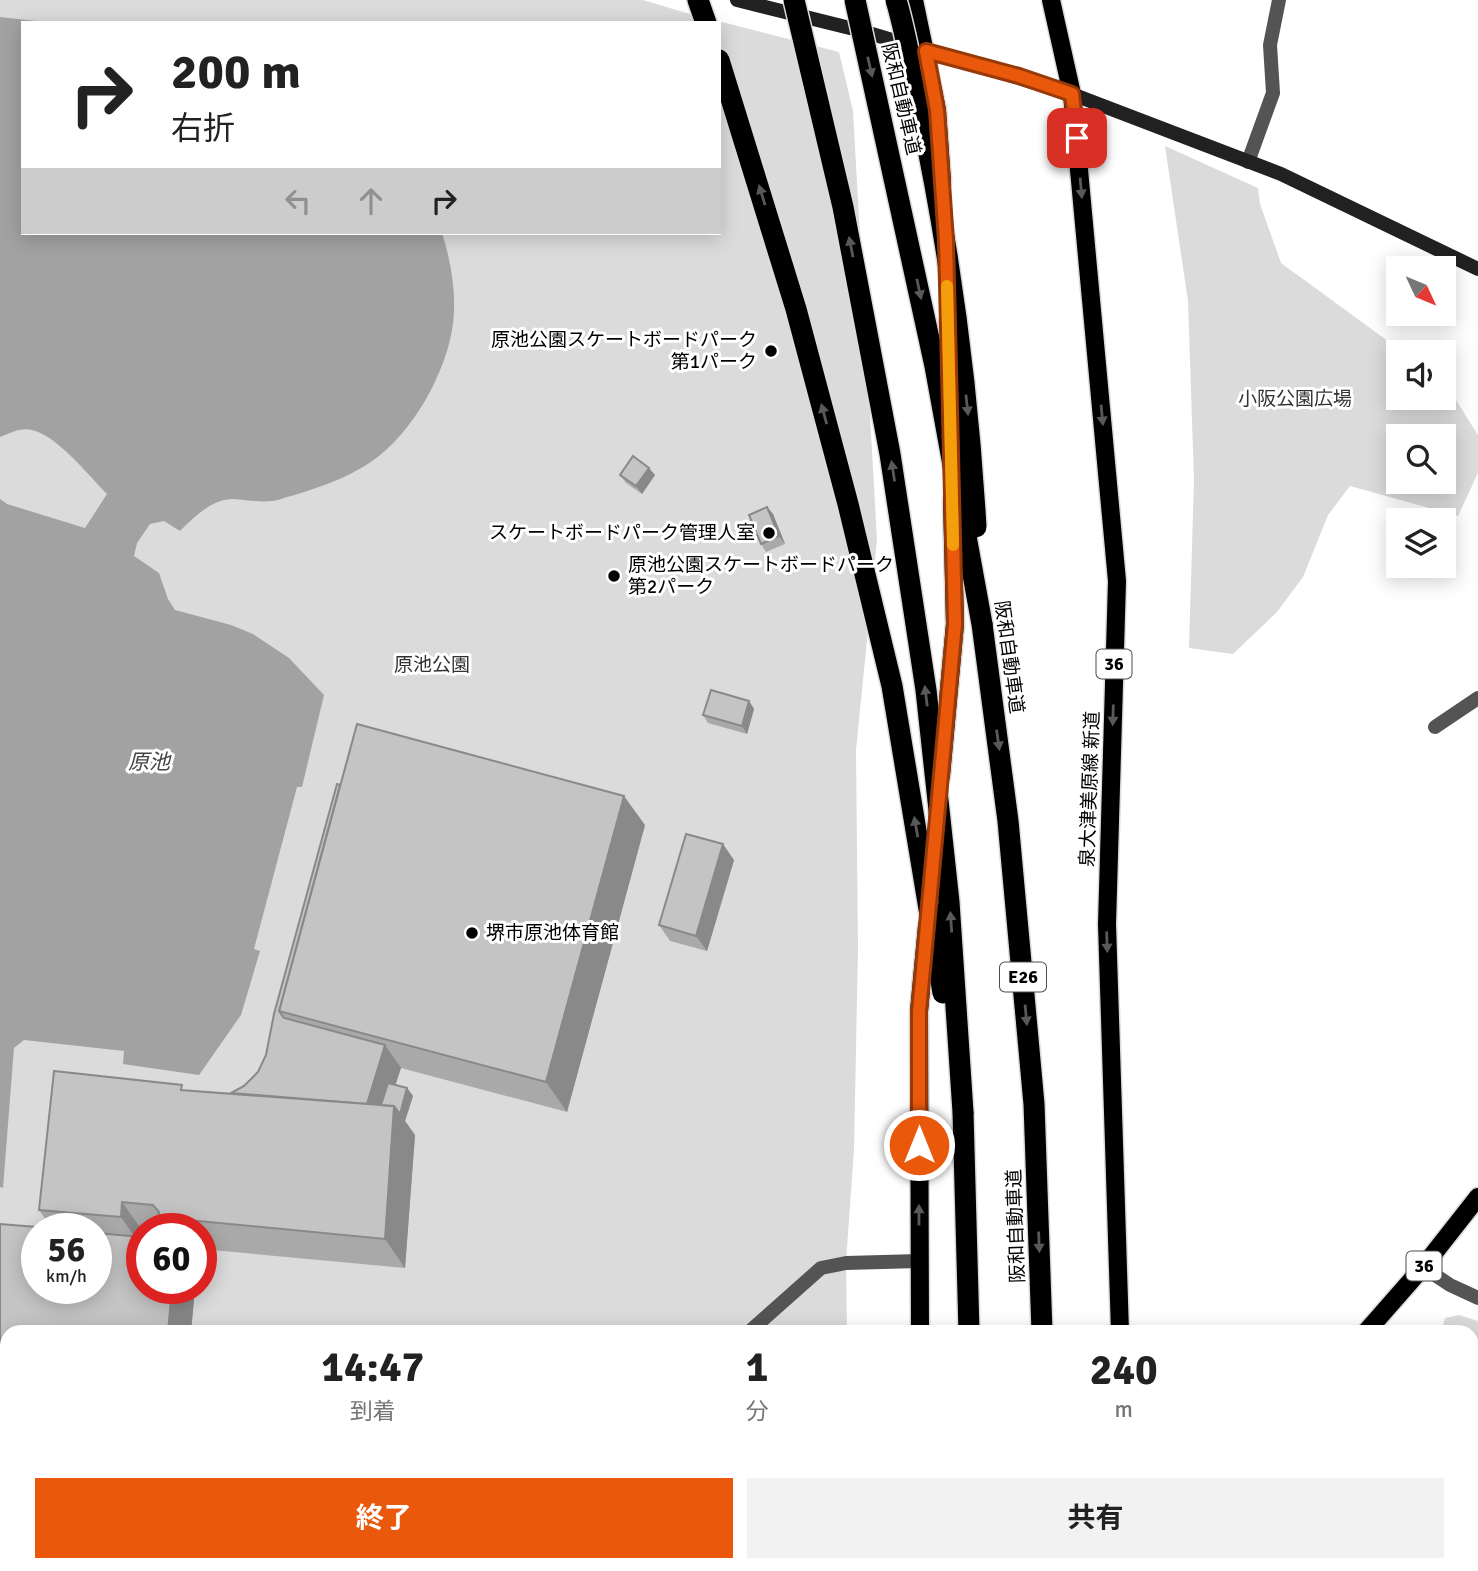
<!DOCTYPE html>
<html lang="ja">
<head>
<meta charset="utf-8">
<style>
	:root { --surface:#fff; --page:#f2f2f2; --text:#222; --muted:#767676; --accent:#ea580c }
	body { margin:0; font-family:Signika,"Noto Sans JP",sans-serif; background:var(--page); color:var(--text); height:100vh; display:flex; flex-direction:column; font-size:26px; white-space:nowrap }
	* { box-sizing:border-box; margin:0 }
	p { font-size:23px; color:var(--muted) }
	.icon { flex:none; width:38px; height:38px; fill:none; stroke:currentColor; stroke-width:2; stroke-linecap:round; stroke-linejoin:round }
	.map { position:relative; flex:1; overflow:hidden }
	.panel { position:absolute; left:0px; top:1325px; width:1479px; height:247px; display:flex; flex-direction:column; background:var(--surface); border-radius:21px 21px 0 0; box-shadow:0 4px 18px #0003 }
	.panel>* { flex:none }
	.guide { position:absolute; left:21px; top:21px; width:700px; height:214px; border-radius:0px; box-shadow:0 4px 18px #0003; background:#fff; color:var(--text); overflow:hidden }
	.needle { width:46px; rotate:134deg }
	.fabs { position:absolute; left:1386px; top:256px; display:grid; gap:14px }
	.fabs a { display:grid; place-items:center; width:70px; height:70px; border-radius:0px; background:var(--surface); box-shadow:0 4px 18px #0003; font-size:35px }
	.speed { position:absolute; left:21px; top:1213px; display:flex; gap:14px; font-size:35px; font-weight:700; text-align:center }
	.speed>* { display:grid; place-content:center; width:91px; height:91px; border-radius:50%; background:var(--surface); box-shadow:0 4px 18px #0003; line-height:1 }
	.speed small { font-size:18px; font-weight:400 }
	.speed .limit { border:10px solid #d22; background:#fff; color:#111 }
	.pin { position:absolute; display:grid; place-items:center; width:60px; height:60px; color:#fff; margin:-30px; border-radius:14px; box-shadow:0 4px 10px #0006 }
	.me { position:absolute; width:77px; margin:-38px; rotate:0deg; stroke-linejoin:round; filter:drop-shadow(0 0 5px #0008) }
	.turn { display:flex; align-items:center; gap:24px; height:147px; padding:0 35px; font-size:32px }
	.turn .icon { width:91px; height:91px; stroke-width:2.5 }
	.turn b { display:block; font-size:49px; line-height:60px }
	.lanes { display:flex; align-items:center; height:66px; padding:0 35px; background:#0003; justify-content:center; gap:35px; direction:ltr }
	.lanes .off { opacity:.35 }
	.eta { display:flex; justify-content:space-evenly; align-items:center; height:119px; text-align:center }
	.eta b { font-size:42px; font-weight:700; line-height:49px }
	.action { display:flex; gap:14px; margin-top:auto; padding:14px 35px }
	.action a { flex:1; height:80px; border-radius:0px; background:var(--accent); color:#fff; font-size:28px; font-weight:700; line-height:80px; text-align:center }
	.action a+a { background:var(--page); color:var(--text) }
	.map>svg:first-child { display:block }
	.green { fill:#dbdbdb; fill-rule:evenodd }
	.water { fill:#a2a2a2 }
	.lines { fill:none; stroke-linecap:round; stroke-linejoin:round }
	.primary-casing { stroke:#dbdbdb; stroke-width:21 }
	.highway-casing { stroke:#dbdbdb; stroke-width:24 }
	.lane { stroke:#545454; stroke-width:14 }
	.street { stroke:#545454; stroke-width:14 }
	.secondary { stroke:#212121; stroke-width:14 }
	.primary { stroke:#000; stroke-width:18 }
	.highway { stroke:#000; stroke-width:21 }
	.highway-bridge-casing { stroke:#dbdbdb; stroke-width:24; stroke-linecap:butt }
	.highway-bridge { stroke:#000; stroke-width:21 }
	.wall { fill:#a9a9a9 }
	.shaded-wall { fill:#898989 }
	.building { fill:#c4c4c4; stroke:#898989; stroke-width:2 }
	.oneway { fill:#595959 }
	.route-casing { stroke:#983908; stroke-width:18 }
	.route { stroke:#ea580c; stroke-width:12 }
	.slow { stroke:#f59e0b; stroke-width:12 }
	.poi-dot { fill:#000; stroke:#fff; stroke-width:2.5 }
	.labels { text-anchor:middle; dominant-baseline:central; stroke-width:6; stroke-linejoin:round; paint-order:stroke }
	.shield { fill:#fff; stroke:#4c4c4c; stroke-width:2 }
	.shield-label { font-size:18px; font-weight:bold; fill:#000 }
	.street-label { font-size:19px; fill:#000; stroke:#fff }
	.poi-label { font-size:19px; fill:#000; stroke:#fff; text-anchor:end }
	.park-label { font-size:19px; fill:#323232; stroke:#fff }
	.water-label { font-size:21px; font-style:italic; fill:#434343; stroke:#fff }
</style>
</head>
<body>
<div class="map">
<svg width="1478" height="1571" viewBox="0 0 1478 1571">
	<rect width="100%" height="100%" fill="#fff"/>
	<!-- green -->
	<g class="green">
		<path d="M0 0H643L683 12 839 52 853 111 877 540 856 750 858 949 854 1149 846 1262 847 1332H7V1564L577 1565 569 1571H427L396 1567 351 1569 301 1566 288 1571H0ZM23 23H719V233H23ZM37 1228H96V1288H37ZM142 1228H201V1288H142Z"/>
		<path d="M1165 146 1258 188 1260 204 1281 263 1403 352H1398V397H1444V381L1478 435V473L1458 516 1350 486 1328 515 1303 577 1277 612 1233 654 1189 648 1194 480 1188 301ZM1398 436H1444V481H1398Z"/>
		<polygon points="1459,1315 1478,1321 1478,1360 1472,1358 1472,1332 1441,1332 1445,1318"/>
	</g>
	<!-- water -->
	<path class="water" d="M0 17 54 23H23V233H442C450 258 455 285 454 312 452 362 418 425 379 456 351 478 315 489 281 499 266 504 249 500 233 499 212 499 194 517 180 531L164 521 150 524 137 543 134 556 159 573 168 599 175 610 231 625 253 634 289 658 324 695 302 787H297L254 949 260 951 241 1015 199 1075 123 1064 124 1051 24 1040 14 1048 3 1188 0 1187V499L7 504 85 528 107 494C88 475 58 436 32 430 21 427 10 433 0 437Z"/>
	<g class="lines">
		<!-- primary casing -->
		<g class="primary-casing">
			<g id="primary">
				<polyline points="914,0 937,110 942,182"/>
				<polyline points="1051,0 1072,94 1117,581 1107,924 1120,1332"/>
				<polyline points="948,322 950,413"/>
				<polyline points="941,776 955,624 952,500"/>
				<polyline points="920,1332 919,1011 927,926"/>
				<polyline points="1366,1332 1423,1267 1478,1197"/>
				<polyline points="918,1571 919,1564"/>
				<polyline points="945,1571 951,1564"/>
				<polyline points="1109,1571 1109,1564"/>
			</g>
		</g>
		<!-- highway casing -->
		<g class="highway-casing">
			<g id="highway">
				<polyline points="698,0 706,23"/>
				<polyline points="982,624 1008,821 1034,1104 1042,1332"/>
				<polyline points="963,1112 969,1332"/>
				<polyline points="963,1571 963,1564"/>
				<polyline points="1041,1571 1041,1564"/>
			</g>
		</g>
		<!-- lane -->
		<g class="lane">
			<polyline points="1248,162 1273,93 1270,45 1279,0"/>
			<polyline points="749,1332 821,1268 846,1263 919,1261"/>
			<polyline points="241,1571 253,1564"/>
		</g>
		<!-- street -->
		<g class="street">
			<polyline points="1435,727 1478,698"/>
			<polyline points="1423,1267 1450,1285 1478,1298"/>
			<polyline points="701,1571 708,1564"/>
		</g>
		<!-- secondary -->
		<polyline class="secondary" points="737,0 862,31 1072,94 1281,174 1478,269"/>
		<!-- primary -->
		<use href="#primary" class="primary"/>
		<!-- highway -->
		<use href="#highway" class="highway"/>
		<!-- highway-bridge casing -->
		<g class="highway-bridge-casing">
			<g id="highway-bridge">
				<polyline points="794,0 843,207 890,454 926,690 949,902 963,1112"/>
				<polyline points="855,0 935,366 982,624"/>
				<path d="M896 0C907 37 913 77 921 115 950 251 968 388 976 527"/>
				<polyline points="719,60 796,309 848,504 892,686 943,993"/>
			</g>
		</g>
		<!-- highway-bridge -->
		<use href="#highway-bridge" class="highway-bridge"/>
	</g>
	<!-- wall -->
	<g class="wall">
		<polygon points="620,475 655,475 642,494 626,483"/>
		<polygon points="767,507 773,514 785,544 766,552 761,544"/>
		<polygon points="749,701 754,709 747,734 708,723 703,715"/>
		<polygon points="645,825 567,1112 401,1068 395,1085 407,1088 413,1096 405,1121 415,1135 405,1268 201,1249 201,1228 142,1228 142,1288 195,1288 191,1332 7,1332 7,1378 0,1377 0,1224 96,1288 96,1228 52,1228 39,1210 186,1090 231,1093 244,1086 258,1072 266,1055 274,1014"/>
		<polygon points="734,860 707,951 670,941 659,925"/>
	</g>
	<!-- shaded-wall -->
	<g class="shaded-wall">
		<polygon points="649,468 655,475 642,494 636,486"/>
		<polygon points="767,507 773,514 785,544 779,536"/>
		<polygon points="749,701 754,709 747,734 742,726"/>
		<polygon points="624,796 645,825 567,1112 546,1082"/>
		<polygon points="723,844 734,860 707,951 696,936"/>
		<polygon points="385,1045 401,1068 387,1111 365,1110"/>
		<polygon points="407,1088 413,1096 405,1121 415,1135 405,1268 385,1239 394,1106"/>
		<polygon points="122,1202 142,1230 141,1246 121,1217"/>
		<polygon points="178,1219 184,1228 177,1228"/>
		<polygon points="172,1288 195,1288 191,1332 168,1332"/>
	</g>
	<!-- building -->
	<g class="building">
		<polygon points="633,456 649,468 636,486 620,475"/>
		<polygon points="767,507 779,536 761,544 749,515"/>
		<polygon points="711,690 749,701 742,726 703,715"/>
		<polygon points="357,724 624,796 546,1082 279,1011"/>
		<polygon points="337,784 340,785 279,1011 284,1018 385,1045 367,1104 231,1093 244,1086 258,1072 266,1055 274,1014"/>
		<polygon points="686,834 723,844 696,936 659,925"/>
		<polygon points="54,1071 182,1085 181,1090 394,1106 385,1239 178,1219 177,1228 158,1228 159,1212 153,1205 122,1202 121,1217 39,1210"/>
		<polygon points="388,1083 407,1088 400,1114 394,1106 381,1105"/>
		<polygon points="0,1224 49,1228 37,1228 37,1288 96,1288 96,1233 142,1237 142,1288 172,1288 168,1332 7,1332 7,1350 0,1349"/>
		<polygon points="1472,1357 1478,1359 1478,1571 1309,1571 1311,1564 1472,1564"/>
	</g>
	<!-- one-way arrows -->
	<defs><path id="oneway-solid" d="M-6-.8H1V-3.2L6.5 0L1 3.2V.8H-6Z" transform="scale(1.75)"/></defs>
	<g class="oneway">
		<use href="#oneway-solid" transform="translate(870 67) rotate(77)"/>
		<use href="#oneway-solid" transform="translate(1081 188) rotate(85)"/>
		<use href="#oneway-solid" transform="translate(762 195) rotate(-107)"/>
		<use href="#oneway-solid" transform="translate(851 247) rotate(-101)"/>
		<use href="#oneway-solid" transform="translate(919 289) rotate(78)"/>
		<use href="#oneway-solid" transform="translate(967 405) rotate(84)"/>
		<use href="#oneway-solid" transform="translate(824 414) rotate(-105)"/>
		<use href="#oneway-solid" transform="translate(1102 415) rotate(85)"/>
		<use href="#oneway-solid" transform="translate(893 471) rotate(-99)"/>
		<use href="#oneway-solid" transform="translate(926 696) rotate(-97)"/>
		<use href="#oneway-solid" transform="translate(1113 715) rotate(92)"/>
		<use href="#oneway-solid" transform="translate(998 740) rotate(82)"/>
		<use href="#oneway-solid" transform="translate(916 827) rotate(-100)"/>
		<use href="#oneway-solid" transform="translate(951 922) rotate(-94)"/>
		<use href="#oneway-solid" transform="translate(1107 942) rotate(88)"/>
		<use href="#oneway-solid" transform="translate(1026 1015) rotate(85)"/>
		<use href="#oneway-solid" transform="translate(919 1215) rotate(-90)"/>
		<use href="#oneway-solid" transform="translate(1039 1242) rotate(88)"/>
	</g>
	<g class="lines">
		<!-- route casing -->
		<g class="route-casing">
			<polyline id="route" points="919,1145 919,1012 955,624 946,241 937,110 926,51 1019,76 1072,94 1077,138"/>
		</g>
		<!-- route -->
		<use href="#route" class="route"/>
		<!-- slow -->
		<polyline class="slow" points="947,286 953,545"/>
	</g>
	<!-- markers -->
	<g class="poi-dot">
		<circle cx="771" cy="351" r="7"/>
		<circle cx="769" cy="533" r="7"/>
		<circle cx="614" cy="576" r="7"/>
		<circle cx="472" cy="933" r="7"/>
	</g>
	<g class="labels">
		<!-- shield labels -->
		<g class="shield">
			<rect x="1096.5" y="649.5" width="35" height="29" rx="5"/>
			<rect x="1000" y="962.5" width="46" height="29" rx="5"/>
			<rect x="1406.5" y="1251.5" width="35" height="29" rx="5"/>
		</g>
		<g class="shield-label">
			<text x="1114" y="664">36</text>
			<text x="1023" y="977">E26</text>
			<text x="1424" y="1266">36</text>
		</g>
		<!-- street labels -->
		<g class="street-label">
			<text transform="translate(901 99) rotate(77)">阪和自動車道</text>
			<text transform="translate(1009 657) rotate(82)">阪和自動車道</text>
			<text transform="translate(1090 789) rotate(-88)">泉大津美原線 新道</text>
			<text transform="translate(1016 1226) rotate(-92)">阪和自動車道</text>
		</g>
		<!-- poi labels -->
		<g class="poi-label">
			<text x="757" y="340">原池公園スケートボードパーク<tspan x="757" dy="22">第1パーク</tspan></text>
			<text x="755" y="533">スケートボードパーク管理人室</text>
			<text x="628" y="565" text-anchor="start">原池公園スケートボードパーク<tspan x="628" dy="22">第2パーク</tspan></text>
			<text x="486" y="933" text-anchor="start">堺市原池体育館</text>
		</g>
		<!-- park labels -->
		<g class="park-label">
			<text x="1295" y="399">小阪公園広場</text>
			<text x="432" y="665">原池公園</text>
		</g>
		<!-- water labels -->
		<g class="water-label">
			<text x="149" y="762">原池</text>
		</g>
	</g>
</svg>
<div class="fabs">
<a><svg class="needle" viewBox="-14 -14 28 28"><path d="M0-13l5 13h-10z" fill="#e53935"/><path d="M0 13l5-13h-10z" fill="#767676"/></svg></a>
<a><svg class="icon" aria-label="sound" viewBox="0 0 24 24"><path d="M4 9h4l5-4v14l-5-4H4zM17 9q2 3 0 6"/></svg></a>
<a><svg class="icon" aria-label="search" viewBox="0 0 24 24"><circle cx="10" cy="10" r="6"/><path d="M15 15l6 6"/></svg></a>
<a><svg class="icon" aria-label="layers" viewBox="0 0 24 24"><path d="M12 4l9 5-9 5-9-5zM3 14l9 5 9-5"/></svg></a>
</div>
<div class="speed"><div>56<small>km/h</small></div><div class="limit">60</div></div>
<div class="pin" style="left:1077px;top:138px;background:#d93025"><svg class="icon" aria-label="arrive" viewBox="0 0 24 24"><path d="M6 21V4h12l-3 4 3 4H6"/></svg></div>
<svg class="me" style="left:919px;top:1145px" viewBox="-20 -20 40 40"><circle r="17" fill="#ea580c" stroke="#fff" stroke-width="3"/><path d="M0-11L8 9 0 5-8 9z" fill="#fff"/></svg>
<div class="guide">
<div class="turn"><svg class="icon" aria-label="right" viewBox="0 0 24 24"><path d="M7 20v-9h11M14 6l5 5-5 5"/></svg><div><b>200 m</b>右折</div></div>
<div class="lanes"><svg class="icon off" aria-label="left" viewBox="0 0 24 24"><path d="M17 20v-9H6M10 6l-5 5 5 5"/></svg><svg class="icon off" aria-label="ahead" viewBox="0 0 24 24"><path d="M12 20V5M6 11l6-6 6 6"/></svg><svg class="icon" aria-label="right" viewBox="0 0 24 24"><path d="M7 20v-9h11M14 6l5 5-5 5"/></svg></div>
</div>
<section class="panel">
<div class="eta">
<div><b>14:47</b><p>到着</p></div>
<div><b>1</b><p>分</p></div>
<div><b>240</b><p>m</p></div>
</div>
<div class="action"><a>終了</a><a>共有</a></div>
</section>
</div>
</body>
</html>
